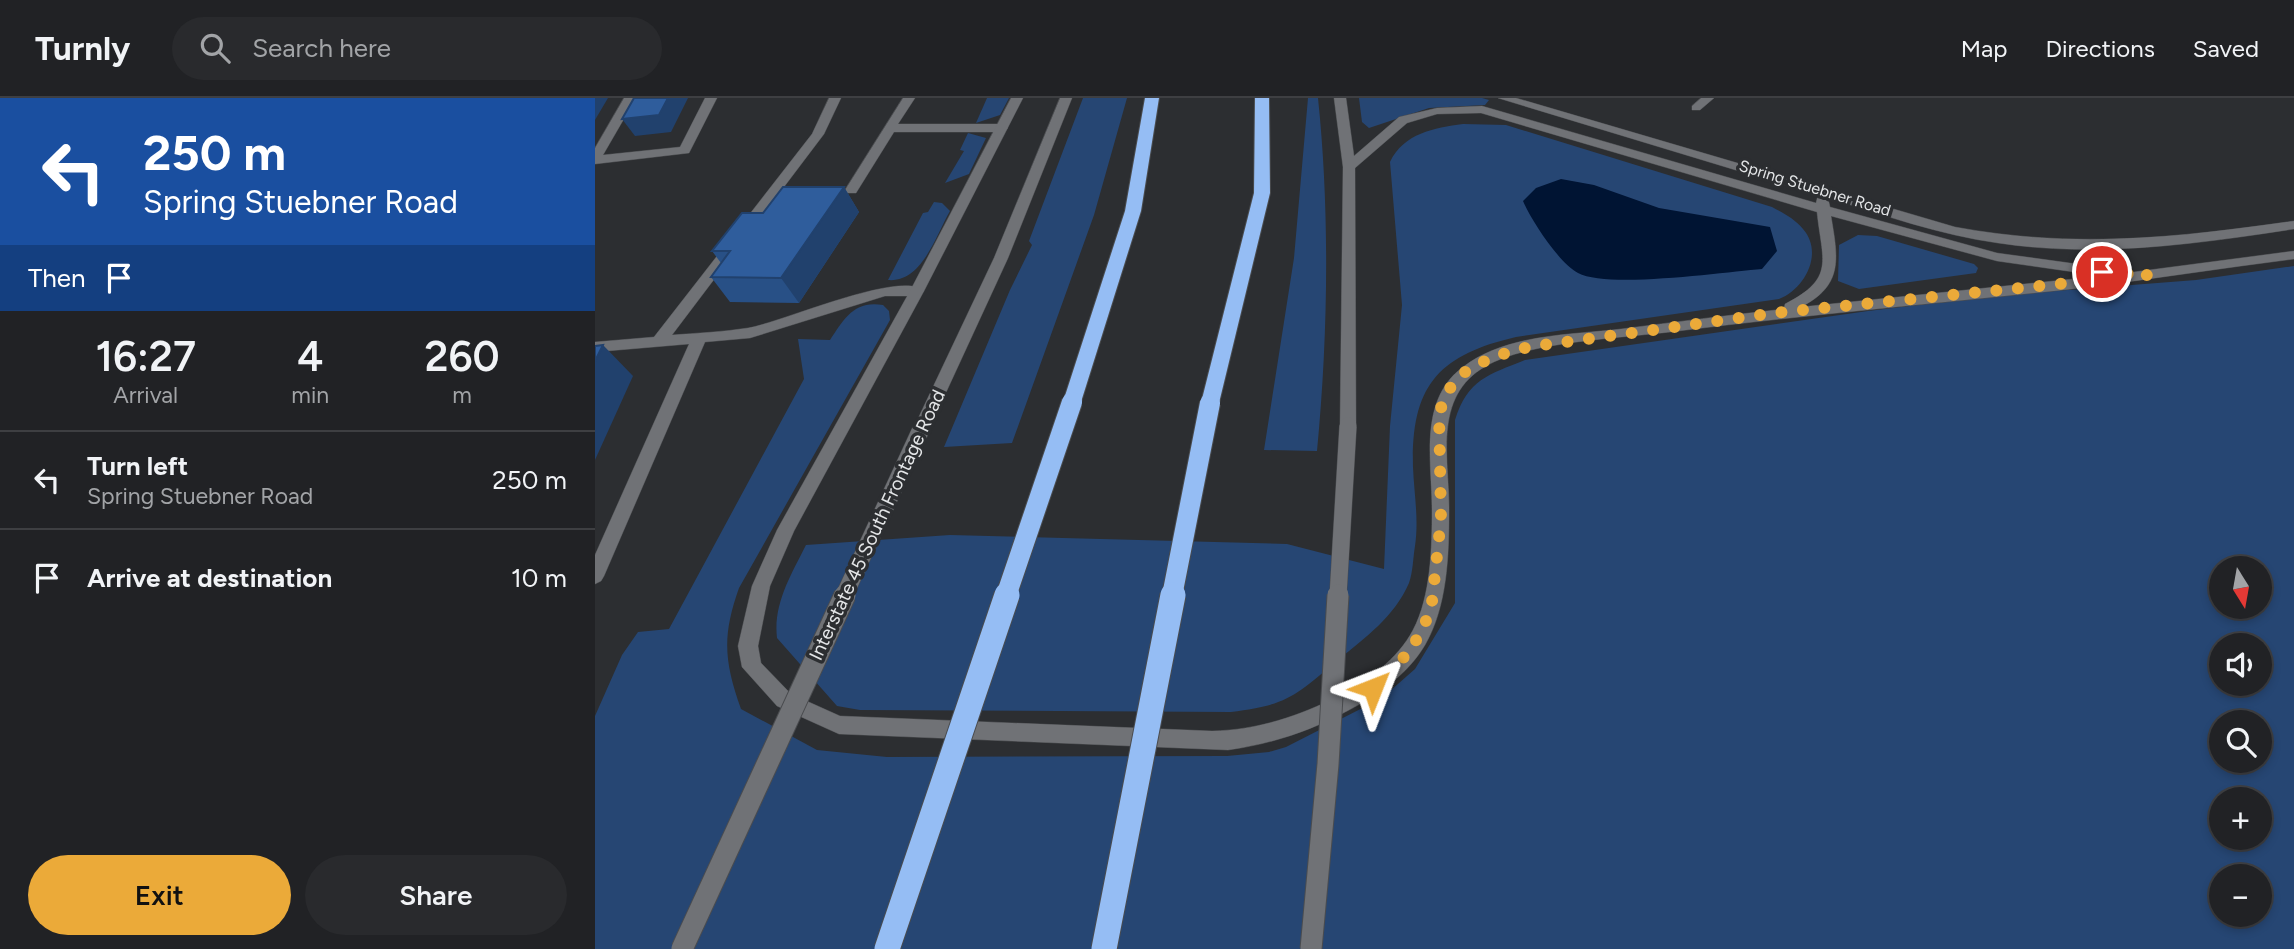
<!DOCTYPE html>
<html lang="en">
<head>
<meta charset="utf-8">
<style>
	:root { --surface:#212225; --page:#292a2d; --text:#f1f3f6; --muted:#a2a4a7; --line:#3e3f42; --accent:#ebaa39 }
	body { margin:0; font-family:Figtree,sans-serif; background:var(--page); color:var(--text); height:100vh; display:flex; flex-direction:column; font-size:26px; white-space:nowrap }
	* { box-sizing:border-box; margin:0 }
	p { font-size:23px; color:var(--muted) }
	.icon { flex:none; width:38px; height:38px; fill:none; stroke:currentColor; stroke-width:2; stroke-linecap:round; stroke-linejoin:round }
	.map { position:relative; flex:1; overflow:hidden }
	.sheet { display:flex; flex-direction:column; background:var(--surface); width:595px }
	.sheet>* { flex:none }
	.top-card { background:#1a4fa0; color:#fff; overflow:hidden }
	.needle { width:46px; rotate:169deg }
	.controls { position:absolute; left:1614px; top:458px; display:grid; gap:14px }
	.controls a { display:grid; place-items:center; width:63px; height:63px; border-radius:50%; background:var(--surface); box-shadow:0 4px 10px #0003,0 0 0 2px var(--line); font-size:35px }
	.pin { position:absolute; display:grid; place-items:center; width:60px; height:60px; color:#fff; margin:-30px; border:4px solid #fff; border-radius:50%; box-shadow:0 2px 7px #0007 }
	.me { position:absolute; width:77px; margin:-38px; rotate:45deg; stroke-linejoin:round; filter:drop-shadow(0 0 5px #0008) }
	.turn { display:flex; align-items:center; gap:24px; height:147px; padding:0 28px; font-size:32px }
	.turn .icon { width:91px; height:91px; stroke-width:2.5 }
	.turn b { display:block; font-size:49px; line-height:60px }
	.then { display:flex; align-items:center; height:66px; padding:0 28px; background:#0003; gap:14px; font-size:26px }
	.eta { display:flex; justify-content:space-evenly; align-items:center; height:119px; text-align:center }
	.eta b { font-size:42px; font-weight:600; line-height:49px }
	.cta { display:flex; gap:14px; margin-top:auto; padding:14px 28px }
	.cta a { flex:1; height:80px; border-radius:42px; background:var(--accent); color:#111; font-size:28px; font-weight:600; line-height:80px; text-align:center }
	.cta a+a { background:var(--page); color:var(--text) }
	ul { padding:0; list-style:none }
	li { display:flex; align-items:center; gap:21px; height:98px; padding:0 28px; border-top:2px solid var(--line) }
	li div { flex:1 }
	li b { display:block; font-size:26px }
	li em { font-style:normal }
	header { display:flex; align-items:center; gap:42px; box-sizing:border-box; height:98px; padding:0 35px; background:var(--surface); border-bottom:2px solid var(--line) }
	header strong { font-size:33px }
	nav { display:flex; gap:38px; margin-inline-start:auto; font-size:24px }
	.search { width:490px; height:63px; background:var(--page); display:flex; align-items:center; gap:18px; box-sizing:border-box; padding:0 24px; border-radius:38px; color:var(--muted); font-size:26px }
	main { display:flex; flex:1; min-height:0 }
	.map>svg:first-child { display:block }
	.green { fill:#264673; fill-rule:evenodd }
	.water { fill:#001433 }
	.lines { fill:none; stroke-linecap:round; stroke-linejoin:round }
	.lane-casing { stroke:#4a4c4f; stroke-width:1 }
	.secondary-casing { stroke:#4a4c4f; stroke-width:1 }
	.highway-casing { stroke:#4a4c4f; stroke-width:2 }
	.lane { fill:#707276; fill-rule:evenodd }
	.secondary { fill:#707276; fill-rule:evenodd }
	.highway { fill:#95bdf4; fill-rule:evenodd }
	.secondary-bridge-far1-casing { stroke:#4a4c4f; stroke-width:18; stroke-linecap:butt }
	.secondary-bridge-casing { stroke:#4a4c4f; stroke-width:23; stroke-linecap:butt }
	.highway-bridge-far1-casing { stroke:#4a4c4f; stroke-width:22; stroke-linecap:butt }
	.highway-bridge-casing { stroke:#4a4c4f; stroke-width:27; stroke-linecap:butt }
	.secondary-bridge-far1 { stroke:#707276; stroke-width:17 }
	.secondary-bridge { stroke:#707276; stroke-width:21 }
	.highway-bridge-far1 { stroke:#95bdf4; stroke-width:20 }
	.highway-bridge { stroke:#95bdf4; stroke-width:25 }
	.wall { fill:#285086 }
	.shaded-wall { fill:#21416d }
	.building { fill:#2f5d9c; stroke:#21416d; stroke-width:2 }
	.route { stroke:#ebaa39; stroke-width:12; stroke-dasharray:0 21.6 }
	.labels { text-anchor:middle; dominant-baseline:central; stroke-width:7; stroke-linejoin:round; paint-order:stroke }
	.far-street-label { font-size:16px; fill:#e3e5e7; stroke:#2c2e31 }
	.street-label { font-size:19px; fill:#e3e5e7; stroke:#2c2e31 }
</style>
</head>
<body>
<header>
<strong>Turnly</strong>
<div class="search"><svg class="icon" aria-label="search" viewBox="0 0 24 24"><circle cx="10" cy="10" r="6"/><path d="M15 15l6 6"/></svg>Search here</div>
<nav><a>Map</a><a>Directions</a><a>Saved</a></nav>
</header>
<main>
<section class="sheet">
<div class="top-card">
<div class="turn"><svg class="icon" aria-label="left" viewBox="0 0 24 24"><path d="M17 20v-9H6M10 6l-5 5 5 5"/></svg><div><b>250 m</b>Spring Stuebner Road</div></div>
<div class="then">Then<svg class="icon" aria-label="arrive" viewBox="0 0 24 24"><path d="M6 21V4h12l-3 4 3 4H6"/></svg></div>
</div>
<div class="eta">
<div><b>16:27</b><p>Arrival</p></div>
<div><b>4</b><p>min</p></div>
<div><b>260</b><p>m</p></div>
</div>
<ul>
<li><svg class="icon" aria-label="left" viewBox="0 0 24 24"><path d="M17 20v-9H6M10 6l-5 5 5 5"/></svg><div><b>Turn left</b><p>Spring Stuebner Road</p></div><em>250 m</em></li>
<li><svg class="icon" aria-label="arrive" viewBox="0 0 24 24"><path d="M6 21V4h12l-3 4 3 4H6"/></svg><div><b>Arrive at destination</b></div><em>10 m</em></li>
</ul>
<div class="cta"><a>Exit</a><a>Share</a></div>
</section>
<div class="map">
<svg width="1699" height="851" viewBox="0 0 1699 851">
	<rect width="100%" height="100%" fill="#2c2e31"/>
	<!-- green -->
	<g class="green">
		<polygon points="392,0 414,0 405,17 381,25"/>
		<polygon points="488,0 532,0 499,117 417,345 349,349 415,192 437,147 434,143"/>
		<path d="M713 0H723C735 114 733 239 722 353L669 352 699 160Z"/>
		<polygon points="764,0 887,0 894,2 890,7 834,10 774,30 767,24"/>
		<path d="M868 26 911 27 1177 109C1188 115 1199 120 1208 131 1229 155 1210 191 1184 201L921 239C844 257 816 287 818 369 819 395 824 421 820 448 818 460 818 474 814 485 799 519 771 539 743 562 700 598 693 607 636 614L265 612 242 608 182 540C178 506 196 477 211 447L355 437 692 446 789 471 795 328 807 207 795 64C809 35 839 30 868 26Z"/>
		<polygon points="373,35 391,40 374,76 350,85 369,53 365,52"/>
		<path d="M339 104 347 105 355 113C341 137 327 185 293 182L328 115 333 114Z"/>
		<polygon points="1263,137 1282,138 1379,166 1383,170 1381,175 1264,191 1243,183 1244,147"/>
		<path d="M1699 168V851H0V618L27 557 43 534 74 531 209 281 203 241 235 242C249 221 259 202 288 207L294 213 295 222 144 490C127 538 129 563 146 611L222 652 292 659 632 658 674 654 691 649 787 600 820 571 860 505V322C873 281 893 277 930 262L1273 213 1397 198 1601 182ZM1626 471H1664V509H1626ZM1626 548H1664V586H1626ZM1626 625H1664V663H1626ZM1626 702H1664V740H1626ZM1626 779H1664V817H1626Z"/>
	</g>
	<!-- water -->
	<path class="water" d="M966 81 999 87 1064 110 1175 129 1182 153 1167 171C1129 174 1013 191 983 175 964 165 936 122 928 103L941 90Z"/>
	<g class="lines">
		<!-- lane casing -->
		<g class="lane-casing">
			<g id="lane">
				<polygon points="29,0 41,0 8,57 85,49 110,0 122,0 94,55 0,66 0,50"/>
				<path d="M234 0H246L229 36 77 237C102 235 128 234 153 230 185 225 307 171 329 193L322 198H290L155 240 110 244 9 478 6 483 0 486V457L94 246 0 254V244L59 239 217 36Z"/>
				<polygon points="308,0 320,0 303,26 407,26 413,30 407,34 299,34 261,95 251,95 250,92"/>
				<polygon points="1106,0 1119,0 1105,12 1097,12 1097,8"/>
			</g>
		</g>
		<!-- secondary casing -->
		<g class="secondary-casing">
			<g id="secondary">
				<path d="M416 0H428L329 193 199 433 175 488 163 548 166 565 196 596 245 618 617 633C663 632 704 618 744 598 772 583 803 561 818 532 836 498 837 449 837 412 837 364 823 302 868 269 911 236 975 237 1026 231 1080 224 1135 217 1189 211L1190 206C1241 180 1227 163 1222 114L886 15 842 16 812 25 760 70 761 328 753 334 747 332 745 328 748 69 739 0H751L759 58 804 19 842 10 887 8 1221 105 1223 97 903 0H921L1360 129C1479 151 1580 140 1699 123V131C1601 146 1502 160 1403 145 1345 137 1289 117 1233 100L1235 109 1402 155 1511 170 1516 171V177L1699 153V161C1627 170 1557 181 1486 190 1351 205 1217 216 1083 233 1031 240 934 243 891 268 836 299 855 363 854 415 854 459 852 509 830 547 813 576 783 597 754 612 716 633 676 646 633 652L244 636 182 608 147 569 143 548 157 488 182 432 315 193ZM1236 118 1402 163 1507 178 1206 209C1249 187 1243 160 1236 118Z"/>
				<polygon points="465,0 477,0 413,160 336,327 334,331 322,331 320,327 399,160"/>
			</g>
		</g>
		<!-- highway casing -->
		<g class="highway-casing">
			<g id="highway">
				<polygon points="550,0 564,0 546,113 486,304 477,311 468,304 530,113"/>
				<polygon points="660,0 674,0 675,95 624,305 615,312 606,305 659,95"/>
			</g>
		</g>
		<!-- lane -->
		<use href="#lane" class="lane"/>
		<!-- secondary -->
		<use href="#secondary" class="secondary"/>
		<!-- highway -->
		<use href="#highway" class="highway"/>
		<!-- secondary-bridge-far1 casing -->
		<g class="secondary-bridge-far1-casing">
			<g id="secondary-bridge-far1">
				<polyline points="249,498 328,327"/>
				<polyline points="743,498 753,328"/>
			</g>
		</g>
		<!-- secondary-bridge casing -->
		<g class="secondary-bridge-casing">
			<g id="secondary-bridge">
				<polyline points="87,851 250,497"/>
				<polyline points="716,851 733,666 743,497"/>
			</g>
		</g>
		<!-- highway-bridge-far1 casing -->
		<g class="highway-bridge-far1-casing">
			<g id="highway-bridge-far1">
				<polyline points="411,498 477,304"/>
				<polyline points="577,498 615,305"/>
			</g>
		</g>
		<!-- highway-bridge casing -->
		<g class="highway-bridge-casing">
			<g id="highway-bridge">
				<polyline points="292,851 412,497"/>
				<polyline points="509,851 578,497"/>
			</g>
		</g>
		<!-- secondary-bridge-far1 -->
		<use href="#secondary-bridge-far1" class="secondary-bridge-far1"/>
		<!-- secondary-bridge -->
		<use href="#secondary-bridge" class="secondary-bridge"/>
		<!-- highway-bridge-far1 -->
		<use href="#highway-bridge-far1" class="highway-bridge-far1"/>
		<!-- highway-bridge -->
		<use href="#highway-bridge" class="highway-bridge"/>
	</g>
	<!-- wall -->
	<polygon class="wall" points="249,89 264,114 204,205 135,204 116,179 126,165 117,153 168,115"/>
	<!-- shaded-wall -->
	<g class="shaded-wall">
		<polygon points="0,0 13,0 0,22"/>
		<polygon points="73,0 93,0 76,34 40,38 27,21"/>
		<polygon points="249,89 264,114 204,205 186,180"/>
		<polygon points="8,247 38,278 0,362 0,263"/>
	</g>
	<!-- building -->
	<g class="building">
		<polygon points="39,0 73,0 64,17 27,21"/>
		<polygon points="188,89 249,89 186,180 116,179 135,153 117,153 147,115 168,115"/>
		<polygon points="8,247 0,263 0,248"/>
	</g>
	<g class="lines">
		<!-- route -->
		<polyline class="route" points="778,590 816,552 836,513 846,421 844,314 855,290 872,272 898,259 933,249 1051,233 1179,215 1553,177 1507,174"/>
	</g>
	<g class="labels">
		<!-- far-street labels -->
		<g class="far-street-label">
			<text transform="translate(1220 90) rotate(17)">Spring Stuebner Road</text>
		</g>
		<!-- street labels -->
		<g class="street-label">
			<text transform="translate(282 427) rotate(-65)">Interstate 45 South Frontage Road</text>
		</g>
	</g>
</svg>
<div class="controls">
<a><svg class="needle" viewBox="-14 -14 28 28"><path d="M0-13l5 13h-10z" fill="#e53935"/><path d="M0 13l5-13h-10z" fill="#a2a4a7"/></svg></a>
<a><svg class="icon" aria-label="sound" viewBox="0 0 24 24"><path d="M4 9h4l5-4v14l-5-4H4zM17 9q2 3 0 6"/></svg></a>
<a><svg class="icon" aria-label="search" viewBox="0 0 24 24"><circle cx="10" cy="10" r="6"/><path d="M15 15l6 6"/></svg></a>
<a>+</a>
<a>−</a>
</div>
<div class="pin" style="left:1507px;top:174px;background:#d93025"><svg class="icon" aria-label="arrive" viewBox="0 0 24 24"><path d="M6 21V4h12l-3 4 3 4H6"/></svg></div>
<svg class="me" style="left:778px;top:590px" viewBox="-20 -20 40 40"><path d="M0-17L14 15 0 8-14 15z" fill="#ebaa39" stroke="#fff" stroke-width="4"/></svg>
</div>
</main>
</body>
</html>
